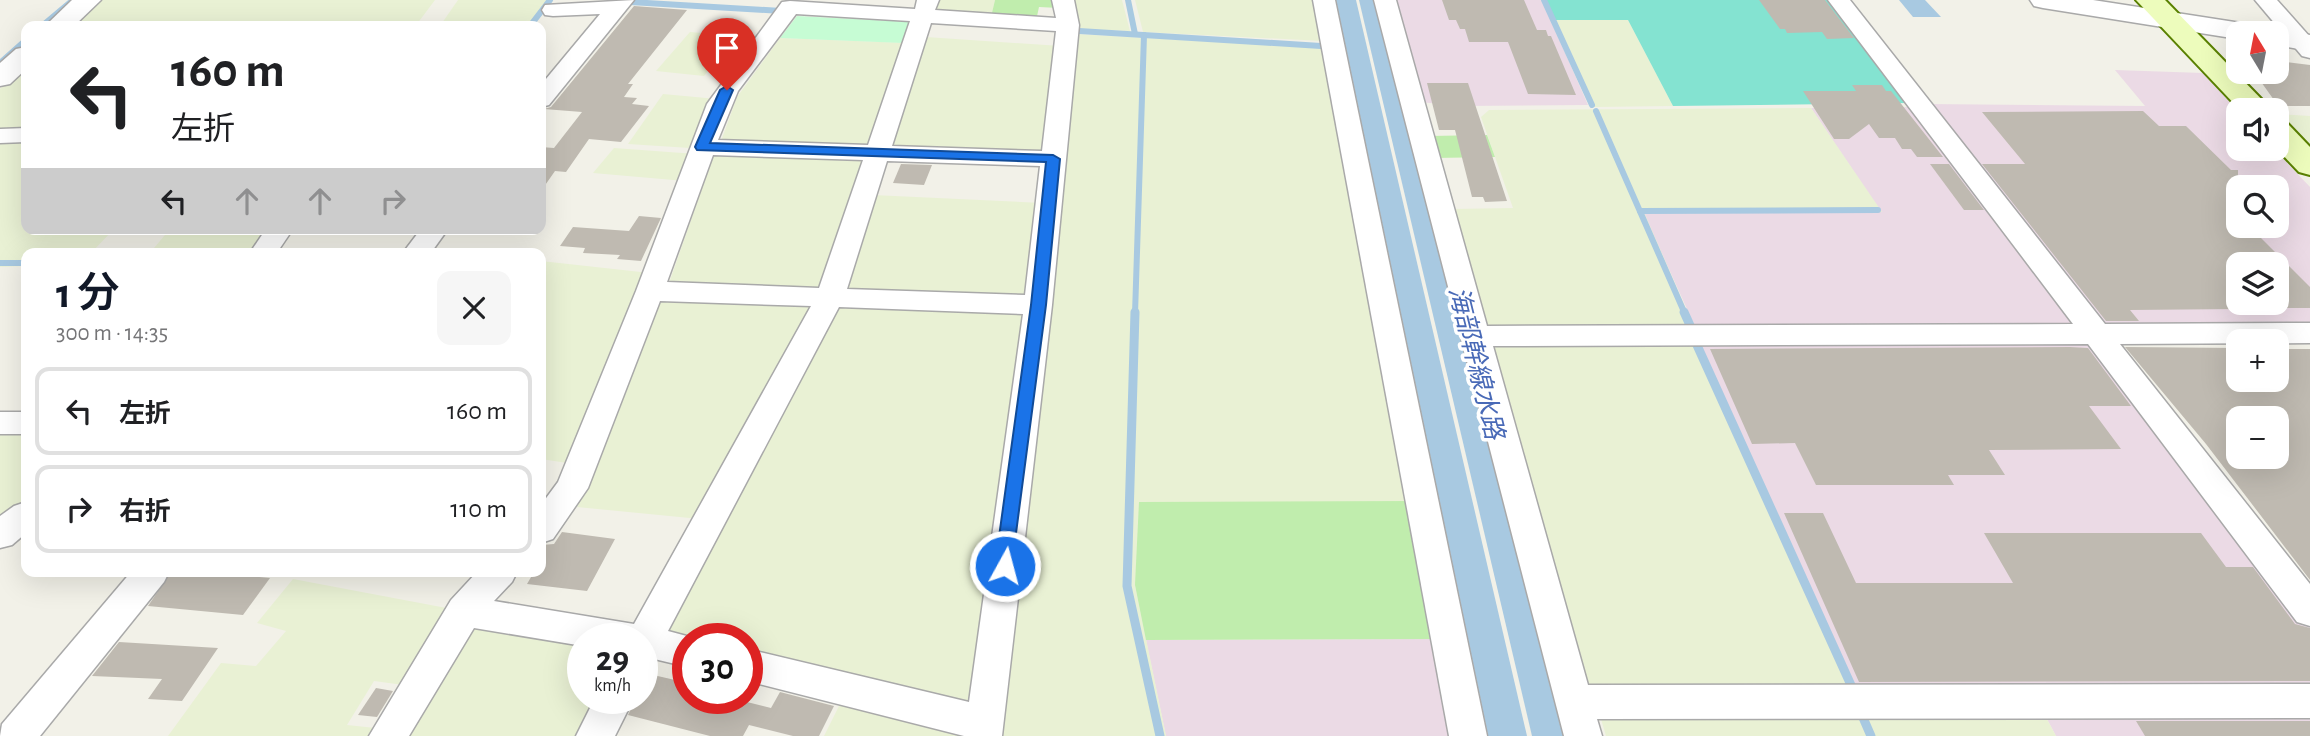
<!DOCTYPE html>
<html lang="ja">
<head>
<meta charset="utf-8">
<style>
	:root { --surface:#fff; --page:#f6f6f6; --text:#202124; --muted:#757577; --line:#e0e0e0; --accent:#111827 }
	body { margin:0; font-family:"Alegreya Sans","Noto Sans JP",sans-serif; background:var(--page); color:var(--text); height:100vh; display:flex; flex-direction:column; font-size:26px; white-space:nowrap }
	* { box-sizing:border-box; margin:0 }
	p { font-size:23px; color:var(--muted) }
	.icon { flex:none; width:38px; height:38px; fill:none; stroke:currentColor; stroke-width:2; stroke-linecap:round; stroke-linejoin:round }
	.map { position:relative; flex:1; overflow:hidden }
	.panel { position:absolute; left:21px; top:248px; width:525px; height:329px; display:flex; flex-direction:column; background:var(--surface); border-radius:14px; box-shadow:0 7px 28px #0002 }
	.panel>* { flex:none }
	.top-card { position:absolute; left:21px; top:21px; width:525px; height:214px; border-radius:14px; box-shadow:0 7px 28px #0002; background:#fff; color:var(--text); overflow:hidden }
	.needle { width:46px; rotate:350deg }
	.fabs { position:absolute; left:2226px; top:21px; display:grid; gap:14px }
	.fabs a { display:grid; place-items:center; width:63px; height:63px; border-radius:14px; background:var(--surface); box-shadow:0 7px 28px #0002; font-size:35px }
	.speed { position:absolute; left:567px; top:623px; display:flex; gap:14px; font-size:35px; font-weight:700; text-align:center }
	.speed>* { display:grid; place-content:center; width:91px; height:91px; border-radius:50%; background:var(--surface); box-shadow:0 7px 28px #0002; line-height:1 }
	.speed small { font-size:18px; font-weight:400 }
	.speed .limit { border:10px solid #d22; background:#fff; color:#111 }
	.pin { position:absolute; display:grid; place-items:center; width:60px; height:60px; color:#fff; margin:-72px -30px; border-radius:50% 50% 50% 0; rotate:-45deg; box-shadow:0 0 7px #0007 }
	.pin .icon { rotate:45deg }
	.me { position:absolute; width:77px; margin:-38px; rotate:7deg; stroke-linejoin:round; filter:drop-shadow(0 0 5px #0008) }
	.turn { display:flex; align-items:center; gap:24px; height:147px; padding:0 35px; font-size:32px }
	.turn .icon { width:91px; height:91px; stroke-width:2.5 }
	.turn b { display:block; font-size:49px; line-height:60px }
	.lanes { display:flex; align-items:center; height:66px; padding:0 35px; background:#0003; justify-content:center; gap:35px; direction:ltr }
	.lanes .off { opacity:.35 }
	.round { display:grid; place-items:center; flex:none; width:74px; height:74px; border-radius:14px; background:var(--page) }
	.summary { display:flex; align-items:center; justify-content:space-between; height:119px; padding:0 35px }
	h1 { font-size:42px; font-weight:600; line-height:52px; color:var(--accent) }
	ul { padding:0; list-style:none }
	li { display:flex; align-items:center; gap:21px; height:88px; margin:0 14px 10px; padding:0 21px; border:4px solid var(--line); border-radius:14px }
	li div { flex:1 }
	li b { display:block; font-size:26px }
	li em { font-style:normal }
	.map>svg:first-child { display:block }
	.industrial { fill:#ebdae5; fill-rule:evenodd }
	.farmland { fill:#e9f1d4 }
	.grass { fill:#c0edad }
	.park { fill:#c6fcd4 }
	.pitch { fill:#84e3d1 }
	.water { fill:#a8c9e1 }
	.lines { fill:none; stroke-linecap:round; stroke-linejoin:round }
	.stream-far1 { stroke:#a8c9e1; stroke-width:6 }
	.stream { stroke:#a8c9e1; stroke-width:9 }
	.building { fill:#bfbab1; fill-rule:evenodd }
	.minor-casing { stroke:#a9a9a9; stroke-width:3 }
	.tertiary-casing { stroke:#a9a9a9; stroke-width:3 }
	.secondary-casing { stroke:#5a8101; stroke-width:4 }
	.minor { fill:#fff; fill-rule:evenodd }
	.tertiary { fill:#fff; fill-rule:evenodd }
	.secondary { fill:#edfcbc; fill-rule:evenodd }
	.route { fill:#1a73e8; stroke:#114b97; stroke-width:2 }
	.labels { text-anchor:middle; dominant-baseline:central; stroke-width:7; stroke-linejoin:round; paint-order:stroke }
	.water-label { font-size:26px; font-style:italic; fill:#496ab7; stroke:#fff }
</style>
</head>
<body>
<div class="map">
<svg width="2310" height="736" viewBox="0 0 2310 736">
	<rect width="100%" height="100%" fill="#f2f1e8"/>
	<!-- industrial -->
	<g class="industrial">
		<polygon points="1393,0 1542,0 1588,105 1460,106 1420,102"/>
		<path d="M2115 70 2203 73 2238 111V149H2274L2310 187V331H2101L1926 104 2145 106ZM2238 187H2277V226H2238ZM2238 264H2277V303H2238Z"/>
		<polygon points="1911,107 2080,326 1697,331 1643,212 1881,212 1811,108"/>
		<polygon points="2076,339 2099,350 2310,628 2310,693 1859,694 1698,341"/>
		<polygon points="1439,639 1459,736 1166,736 1146,640"/>
		<polygon points="2041,708 2310,709 2310,736 2056,736"/>
	</g>
	<!-- farmland -->
	<g class="farmland">
		<polygon points="97,0 435,0 417,24 68,26"/>
		<polygon points="458,0 548,0 531,22 442,23"/>
		<polygon points="937,0 995,0 991,17 933,13"/>
		<polygon points="1072,0 1122,0 1130,31 1075,29"/>
		<polygon points="1135,0 1316,0 1323,41 1143,32"/>
		<polygon points="1555,20 1628,20 1673,106 1594,107"/>
		<polygon points="690,32 736,36 704,76 656,71"/>
		<polygon points="1076,34 1323,48 1415,501 1135,585 1166,736 996,736"/>
		<polygon points="926,37 1061,46 1050,152 899,151 891,145"/>
		<polygon points="780,38 907,43 871,148 720,144 737,97"/>
		<polygon points="26,72 26,131 0,132 0,89 18,73"/>
		<polygon points="663,94 717,99 700,144 690,148 628,144"/>
		<polygon points="1811,108 1882,212 1644,212 1697,334 1484,329 1452,209 1513,208 1481,117 1489,110"/>
		<polygon points="2279,114 2310,116 2310,146"/>
		<polygon points="0,140 26,140 26,229 114,229 90,254 26,254 26,266 0,267"/>
		<polygon points="614,148 696,154 685,181 593,173"/>
		<polygon points="715,151 862,156 869,161 827,288 668,286"/>
		<polygon points="873,195 1042,203 1033,296 840,289"/>
		<polygon points="170,229 276,229 257,254 149,254"/>
		<polygon points="541,261 650,273 574,464 541,459"/>
		<polygon points="661,296 809,301 816,309 700,519 577,507"/>
		<polygon points="844,303 1022,311 1031,317 981,704 966,713 747,658 747,639 688,639 660,636 832,308"/>
		<polygon points="1497,341 1698,341 1859,694 1583,687 1487,346"/>
		<polygon points="26,429 26,498 0,518 0,430"/>
		<polygon points="293,579 457,610 411,686 374,681 347,725 385,729 380,736 168,736 221,663 256,666 286,631 257,623"/>
		<polygon points="464,623 583,639 583,698 603,698 584,736 396,736"/>
		<polygon points="843,698 971,736 824,736"/>
		<polygon points="1608,707 2041,708 2056,736 1606,736 1601,719"/>
	</g>
	<!-- grass -->
	<g class="grass">
		<polygon points="995,0 1057,0 1059,8 1039,7 1036,21 991,17"/>
		<polygon points="1487,135 1495,157 1434,158 1429,136"/>
		<polygon points="1415,501 1439,639 1146,640 1135,585 1139,502"/>
	</g>
	<!-- park -->
	<polygon class="park" points="797,16 911,22 903,43 780,38"/>
	<!-- pitch -->
	<polygon class="pitch" points="1546,0 1829,0 1908,103 1673,106 1628,20 1555,20"/>
	<!-- water -->
	<g class="water">
		<polygon points="1336,0 1356,0 1527,736 1488,736"/>
		<polygon points="1359,0 1374,0 1563,736 1532,736"/>
		<polygon points="1899,0 1925,0 1941,17 1913,17"/>
	</g>
	<g class="lines">
		<!-- stream-far1 -->
		<g class="stream-far1">
			<polyline points="1128,0 1135,34"/>
			<polyline points="1544,0 1592,105"/>
			<polyline points="630,2 781,11"/>
			<polyline points="42,26 73,0"/>
			<polyline points="421,26 531,25"/>
			<polyline points="530,26 550,0"/>
			<polyline points="1079,31 1321,46"/>
			<polyline points="0,63 26,40"/>
			<polyline points="1596,111 1685,314"/>
			<polyline points="1640,211 1878,210"/>
			<polyline points="0,263 26,263"/>
			<polyline points="1135,314 1144,35"/>
		</g>
		<!-- stream -->
		<g class="stream">
			<polyline points="1135,312 1127,586 1160,736"/>
			<polyline points="1684,312 1693,332"/>
			<polyline points="1696,343 1855,694"/>
			<polyline points="1861,713 1871,736"/>
		</g>
	</g>
	<!-- building -->
	<g class="building">
		<polygon points="1442,0 1524,0 1537,30 1546,30 1548,36 1551,36 1576,95 1528,94 1508,42 1469,42 1465,29 1460,29 1456,20 1449,20"/>
		<polygon points="1759,0 1825,0 1854,38 1827,39 1822,32 1787,33 1785,29 1780,29"/>
		<polygon points="634,6 687,10 628,84 633,84 624,97 637,98 632,104 649,106 621,142 589,139 566,172 555,171 541,191 541,147 554,148 582,112 544,109 551,107"/>
		<polygon points="2277,61 2310,65 2310,106 2279,106 2274,100 2254,72 2277,72"/>
		<polygon points="1427,83 1468,83 1507,201 1485,202 1483,197 1472,197 1455,130 1439,130"/>
		<polygon points="1852,85 1882,85 1886,91 1891,91 1943,157 1917,157 1911,149 1902,149 1895,138 1879,138 1869,124 1849,139 1834,139 1803,91 1856,91"/>
		<polygon points="2143,111 2159,126 2186,126 2231,170 2238,170 2238,232 2255,232 2310,287 2310,308 2277,308 2277,264 2238,264 2238,309 2130,310 2139,321 2106,321 1982,164 2025,164 1982,112"/>
		<polygon points="901,164 932,165 924,185 893,183"/>
		<polygon points="1930,164 1949,164 1984,210 1964,210"/>
		<polygon points="639,216 661,218 641,261 617,259 620,255 583,253 585,248 560,246 573,227 629,231"/>
		<polygon points="2070,347 2088,348 2131,406 2089,406 2121,449 1989,450 2005,475 1948,475 1954,485 1816,485 1795,443 1752,444 1710,349"/>
		<path d="M2125 347 2238 348V380H2277V349H2310V580L2206 444ZM2238 418H2277V457H2238Z"/>
		<polygon points="1784,513 1823,513 1856,583 2013,583 1984,533 2201,533 2226,567 2253,567 2295,624 2310,628 2310,681 1859,682"/>
		<polygon points="562,532 615,539 587,591 527,584 534,572 541,572 541,545 554,544"/>
		<polygon points="171,572 206,572 270,578 243,615 148,606"/>
		<polygon points="119,642 218,648 182,701 148,699 162,679 92,676"/>
		<polygon points="649,674 688,683 688,698 731,698 771,708 780,692 834,706 819,736 793,736 749,725 743,736 710,736 628,715 636,698 642,698 642,685"/>
		<polygon points="376,688 393,691 377,717 358,715"/>
		<polygon points="2136,721 2310,721 2310,736 2145,736"/>
	</g>
	<g class="lines">
		<!-- minor casing -->
		<g class="minor-casing">
			<g id="minor">
				<polygon points="634,0 549,105 541,107 541,85 600,14 553,16 545,15 542,10 545,5"/>
				<path d="M917 0H939L935 10 1056 18 1052 0H1074L1079 25 1052 305 1002 736H964L747 681V649L969 702 1023 314 839 307 668 631 698 639H688V667L650 658 642 661V639H583V646L474 628 409 736H369L451 600 477 572H517L512 582 494 601 634 624 811 306 660 301 588 488 553 539 541 543V505L558 482 636 291 707 104 782 2 790 1 915 9ZM796 14 910 21 868 145 718 140 738 91ZM931 23 1056 31 1042 151 892 146ZM713 155 863 160 819 288 667 282ZM887 161 1040 166 1025 295 847 289Z"/>
				<polygon points="1313,0 1335,0 1487,736 1449,736"/>
				<polygon points="1374,0 1396,0 1487,326 2073,324 1828,0 1850,0 2105,324 2310,323 2310,343 2120,344 2310,584 2310,626 2297,622 2088,344 1493,346 1588,685 2310,684 2310,718 1597,719 1602,736 1564,736"/>
				<polygon points="2255,0 2277,0 2310,37 2310,58 2302,56"/>
				<polygon points="26,128 26,142 0,143 0,129"/>
				<polygon points="266,229 293,229 276,254 249,254"/>
				<polygon points="421,229 448,229 430,254 402,254"/>
				<rect x="0" y="412" width="26" height="22"/>
				<polygon points="26,502 26,533 12,545 0,548 0,516 14,506"/>
				<polygon points="131,572 169,572 164,582 40,736 0,736 2,724"/>
				<polygon points="595,698 634,698 615,736 576,736"/>
			</g>
		</g>
		<!-- tertiary casing -->
		<g class="tertiary-casing">
			<g id="tertiary">
				<polygon points="72,0 101,0 74,26 45,26"/>
				<polygon points="2030,0 2093,0 2254,25 2264,27 2267,32 2277,29 2310,35 2310,51 2277,45 2277,33 2238,33 2238,39 2043,8 2034,6"/>
				<polygon points="26,47 26,69 10,84 0,86 0,63 16,49"/>
			</g>
		</g>
		<!-- secondary casing -->
		<g class="secondary-casing">
			<g id="secondary">
				<polygon points="2136,0 2165,0 2272,110 2240,110"/>
				<polygon points="2277,122 2288,124 2310,147 2310,175 2299,172 2277,149"/>
			</g>
		</g>
		<!-- minor -->
		<use href="#minor" class="minor"/>
		<!-- tertiary -->
		<use href="#tertiary" class="tertiary"/>
		<!-- secondary -->
		<use href="#secondary" class="secondary"/>
	</g>
	<!-- route -->
	<polygon class="route" points="727,86 733,90 710,143 1053,155 1060,159 1046,305 1011,571 1005,573 998,571 995,566 1031,305 1046,162 697,150 695,147 720,90"/>
	<g class="labels">
		<!-- water labels -->
		<g class="water-label">
			<text transform="translate(1476 363) rotate(76)">海部幹線水路</text>
		</g>
	</g>
</svg>
<div class="fabs">
<a><svg class="needle" viewBox="-14 -14 28 28"><path d="M0-13l5 13h-10z" fill="#e53935"/><path d="M0 13l5-13h-10z" fill="#757577"/></svg></a>
<a><svg class="icon" aria-label="sound" viewBox="0 0 24 24"><path d="M4 9h4l5-4v14l-5-4H4zM17 9q2 3 0 6"/></svg></a>
<a><svg class="icon" aria-label="search" viewBox="0 0 24 24"><circle cx="10" cy="10" r="6"/><path d="M15 15l6 6"/></svg></a>
<a><svg class="icon" aria-label="layers" viewBox="0 0 24 24"><path d="M12 4l9 5-9 5-9-5zM3 14l9 5 9-5"/></svg></a>
<a>+</a>
<a>−</a>
</div>
<div class="speed"><div>29<small>km/h</small></div><div class="limit">30</div></div>
<div class="pin" style="left:727px;top:90px;background:#d93025"><svg class="icon" aria-label="arrive" viewBox="0 0 24 24"><path d="M6 21V4h12l-3 4 3 4H6"/></svg></div>
<svg class="me" style="left:1005px;top:566px" viewBox="-20 -20 40 40"><circle r="17" fill="#1a73e8" stroke="#fff" stroke-width="3"/><path d="M0-11L8 9 0 5-8 9z" fill="#fff"/></svg>
<div class="top-card">
<div class="turn"><svg class="icon" aria-label="left" viewBox="0 0 24 24"><path d="M17 20v-9H6M10 6l-5 5 5 5"/></svg><div><b>160 m</b>左折</div></div>
<div class="lanes"><svg class="icon" aria-label="left" viewBox="0 0 24 24"><path d="M17 20v-9H6M10 6l-5 5 5 5"/></svg><svg class="icon off" aria-label="ahead" viewBox="0 0 24 24"><path d="M12 20V5M6 11l6-6 6 6"/></svg><svg class="icon off" aria-label="ahead" viewBox="0 0 24 24"><path d="M12 20V5M6 11l6-6 6 6"/></svg><svg class="icon off" aria-label="right" viewBox="0 0 24 24"><path d="M7 20v-9h11M14 6l5 5-5 5"/></svg></div>
</div>
<section class="panel">
<div class="summary"><div><h1>1 分</h1><p>300 m · 14:35</p></div><a class="round"><svg class="icon" aria-label="close" viewBox="0 0 24 24"><path d="M6 6l12 12M18 6L6 18"/></svg></a></div>
<ul>
<li><svg class="icon" aria-label="left" viewBox="0 0 24 24"><path d="M17 20v-9H6M10 6l-5 5 5 5"/></svg><div><b>左折</b></div><em>160 m</em></li>
<li><svg class="icon" aria-label="right" viewBox="0 0 24 24"><path d="M7 20v-9h11M14 6l5 5-5 5"/></svg><div><b>右折</b></div><em>110 m</em></li>
</ul>
</section>
</div>
</body>
</html>
